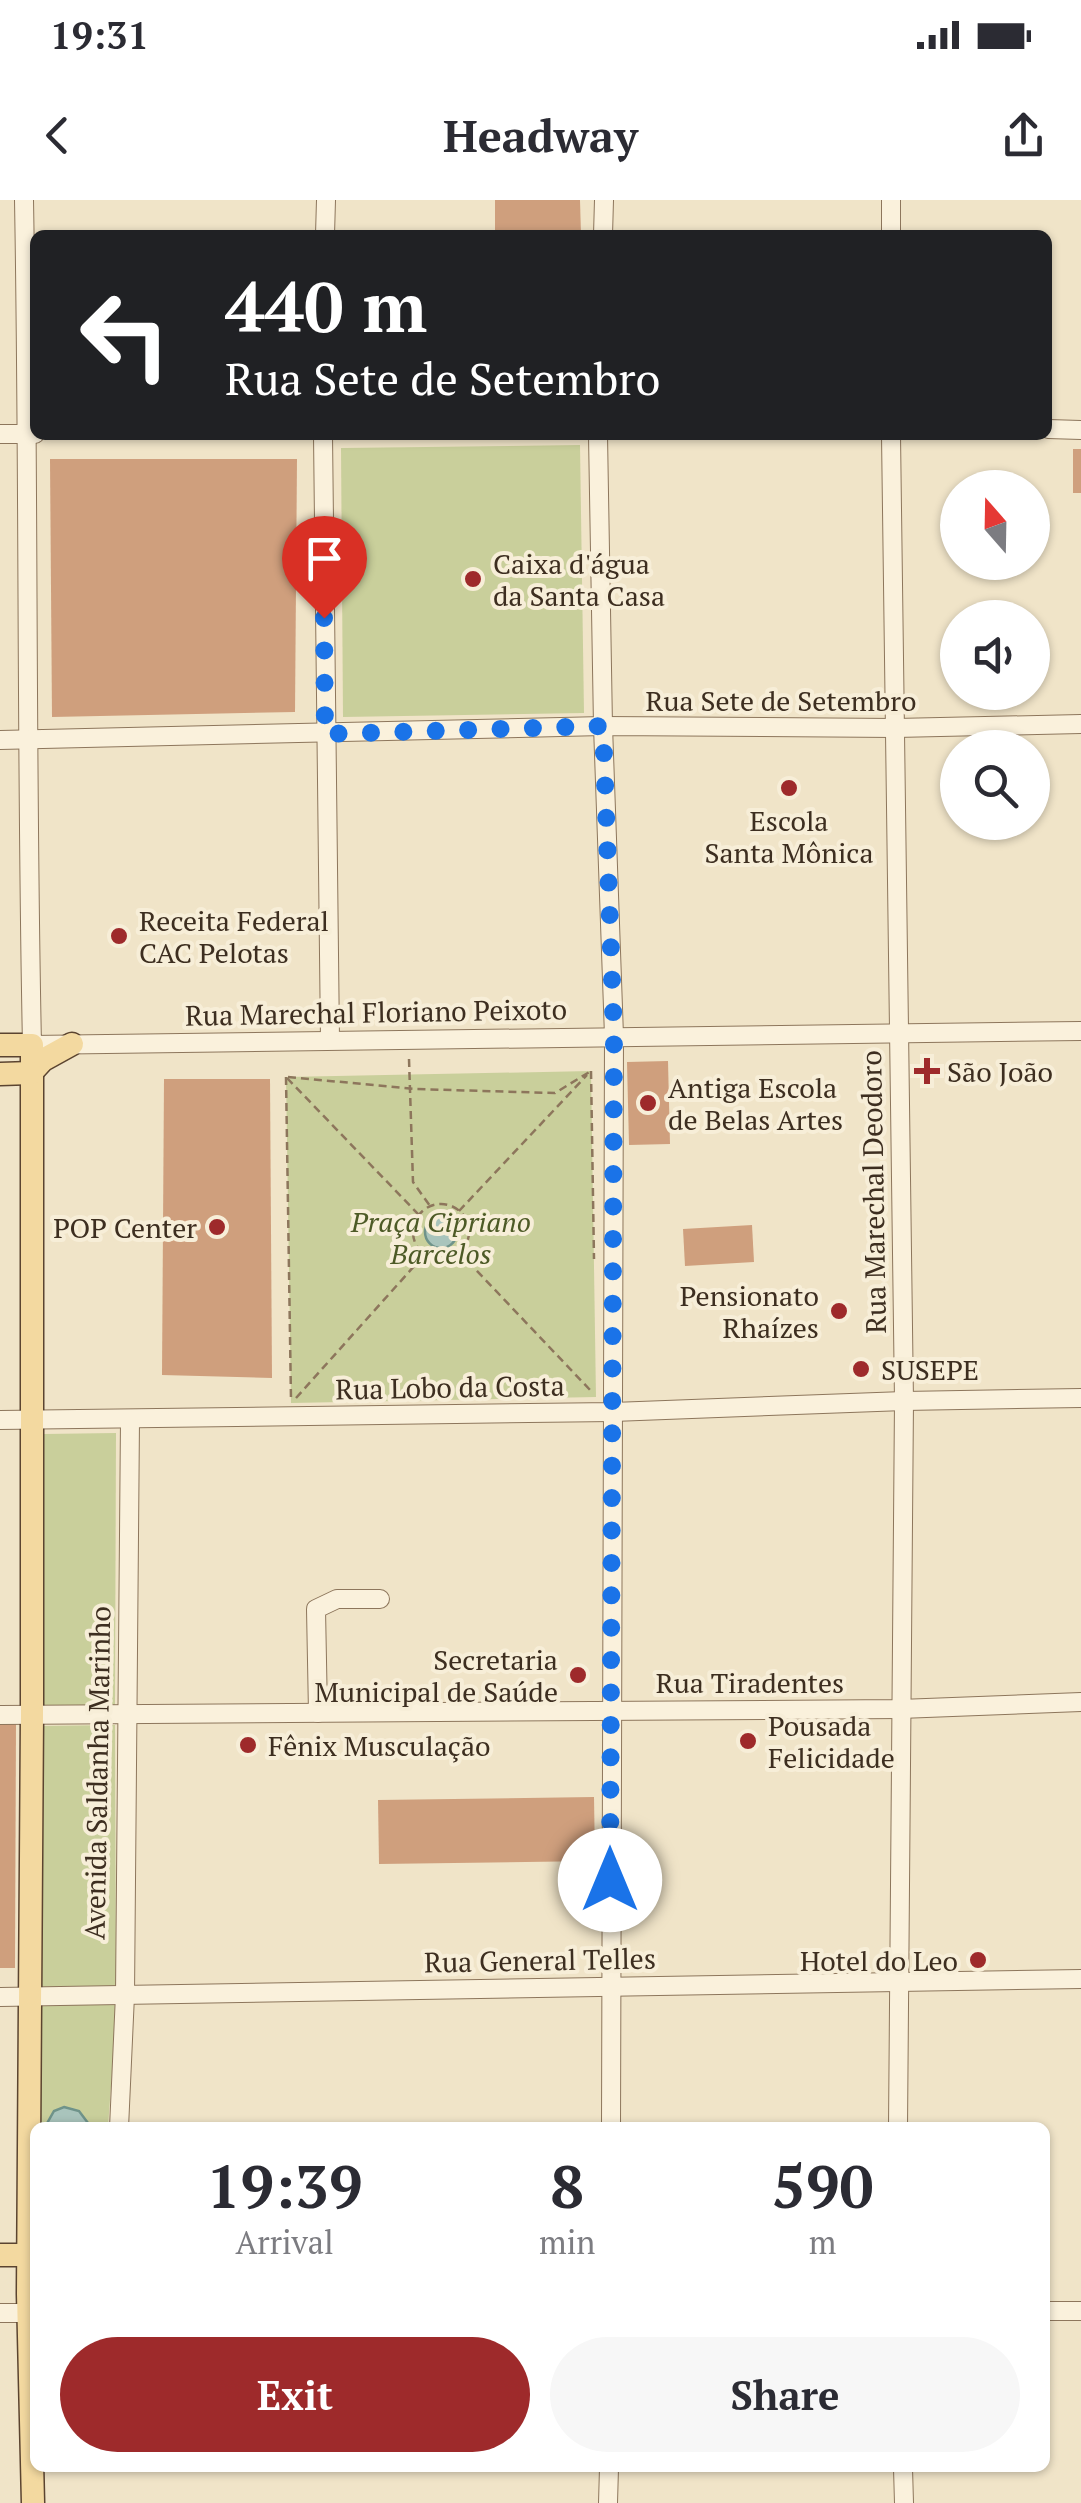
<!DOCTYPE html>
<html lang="en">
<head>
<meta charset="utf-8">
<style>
	:root { --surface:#fff; --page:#f7f7f7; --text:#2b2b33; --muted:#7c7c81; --accent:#9e2a2b }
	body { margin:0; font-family:"PT Serif",serif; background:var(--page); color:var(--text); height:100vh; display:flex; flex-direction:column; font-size:38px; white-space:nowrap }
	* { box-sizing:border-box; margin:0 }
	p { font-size:32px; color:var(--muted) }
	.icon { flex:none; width:55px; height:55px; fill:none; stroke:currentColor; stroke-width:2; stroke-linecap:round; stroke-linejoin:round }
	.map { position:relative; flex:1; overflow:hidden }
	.sheet { position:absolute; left:30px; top:1922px; width:1020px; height:350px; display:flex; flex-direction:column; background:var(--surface); border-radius:15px; box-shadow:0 2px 8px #0004 }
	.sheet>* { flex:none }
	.guide { position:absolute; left:30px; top:30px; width:1022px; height:210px; border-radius:15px; box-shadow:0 2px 8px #0004; background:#202124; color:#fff; overflow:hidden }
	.needle { width:65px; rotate:340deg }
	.controls { position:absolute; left:940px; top:270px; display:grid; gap:20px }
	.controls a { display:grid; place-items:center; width:110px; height:110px; border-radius:50%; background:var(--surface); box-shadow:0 2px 8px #0004; font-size:50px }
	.pin { position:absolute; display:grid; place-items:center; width:85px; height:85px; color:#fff; margin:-102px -42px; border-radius:50% 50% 50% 0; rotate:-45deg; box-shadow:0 0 10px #0007 }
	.pin .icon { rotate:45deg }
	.me { position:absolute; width:110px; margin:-55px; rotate:0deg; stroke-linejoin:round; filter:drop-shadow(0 0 8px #0008) }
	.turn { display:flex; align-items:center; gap:35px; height:210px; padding:0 30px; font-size:45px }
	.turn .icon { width:130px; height:130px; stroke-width:2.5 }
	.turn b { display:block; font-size:70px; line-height:85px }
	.eta { display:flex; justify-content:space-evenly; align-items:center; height:170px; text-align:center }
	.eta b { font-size:60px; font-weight:700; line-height:70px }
	.action { display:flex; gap:20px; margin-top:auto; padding:20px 30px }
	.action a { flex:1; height:115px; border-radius:60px; background:var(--accent); color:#fff; font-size:40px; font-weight:700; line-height:115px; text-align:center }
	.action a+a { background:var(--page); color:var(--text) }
	.status { display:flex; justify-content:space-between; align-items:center; height:70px; padding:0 50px; background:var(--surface); direction:ltr }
	.status svg { height:28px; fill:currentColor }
	header { display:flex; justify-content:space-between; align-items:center; height:130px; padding:0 30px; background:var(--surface); font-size:45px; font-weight:700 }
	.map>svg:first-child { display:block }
	.green { fill:#c9cf9b }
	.water { fill:#a9c4bc; stroke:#6f938a; stroke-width:2.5 }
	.building { fill:#cf9f7d }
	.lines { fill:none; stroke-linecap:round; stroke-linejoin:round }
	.minor-casing { stroke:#8d765c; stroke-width:20 }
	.major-casing { stroke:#5b4430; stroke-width:25 }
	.path { stroke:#8d765c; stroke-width:2.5; stroke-dasharray:8 5; stroke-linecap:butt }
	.minor { stroke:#faf1dc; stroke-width:18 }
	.major { stroke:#f3d9a0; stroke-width:22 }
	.route { stroke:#1a73e8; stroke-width:18; stroke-dasharray:0 32.4 }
	.poi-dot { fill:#9e2a2b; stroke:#f7eed8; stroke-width:4 }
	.labels { text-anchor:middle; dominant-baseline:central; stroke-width:8; stroke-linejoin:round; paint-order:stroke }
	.poi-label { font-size:28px; fill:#3d2e20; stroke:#f7eed8; text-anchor:start }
	.street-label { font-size:28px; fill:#3d2e20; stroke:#f7eed8 }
	.park-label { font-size:28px; font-style:italic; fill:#4d5a26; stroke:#f7eed8 }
</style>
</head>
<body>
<div class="status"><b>19:31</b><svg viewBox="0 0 49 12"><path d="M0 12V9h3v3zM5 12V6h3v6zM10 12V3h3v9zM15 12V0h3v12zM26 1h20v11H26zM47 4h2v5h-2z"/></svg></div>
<header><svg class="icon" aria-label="back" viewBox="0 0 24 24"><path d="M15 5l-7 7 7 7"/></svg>Headway<svg class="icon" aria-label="share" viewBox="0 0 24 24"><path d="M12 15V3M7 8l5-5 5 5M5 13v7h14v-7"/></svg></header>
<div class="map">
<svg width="1081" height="2303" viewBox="0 0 1081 2303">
	<rect width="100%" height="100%" fill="#f0e4c8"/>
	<!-- green -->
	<g class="green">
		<polygon points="580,245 584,513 343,517 341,248"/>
		<polygon points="591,871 596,1197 291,1203 286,877"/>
		<polygon points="116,1233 115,1507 40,1506 44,1234"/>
		<polygon points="115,1525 116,1788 39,1789 40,1526"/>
		<polygon points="36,1803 117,1804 108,1927 35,1928"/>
	</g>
	<!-- water -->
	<g class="water">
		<circle cx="441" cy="1032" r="16"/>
		<polygon points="64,1907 79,1911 91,1927 45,1927 54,1911"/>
	</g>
	<!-- building -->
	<g class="building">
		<polygon points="495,0 580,0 581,35 495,35"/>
		<rect x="1073" y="249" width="8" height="44"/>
		<polygon points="50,259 297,259 295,512 52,517"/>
		<polygon points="668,861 670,944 629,945 627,862"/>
		<polygon points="164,879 270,879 272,1178 162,1175"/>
		<polygon points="752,1025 754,1062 685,1066 683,1029"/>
		<polygon points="0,1523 16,1523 15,1768 0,1768"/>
		<polygon points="594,1597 595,1661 379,1664 378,1600"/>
	</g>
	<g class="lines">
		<!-- minor casing -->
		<g class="minor-casing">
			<g id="minor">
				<path d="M24 0C29 282 26 563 32 845L1081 831"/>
				<polyline points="325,35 326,0"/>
				<polyline points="603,35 604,0"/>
				<polyline points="891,35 891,0"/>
				<polyline points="1048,229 1081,230"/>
				<polyline points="0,234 35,234"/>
				<polyline points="323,235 330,840"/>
				<polyline points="598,235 603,526 614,836 611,1928"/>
				<polyline points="891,235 904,1201 898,1928"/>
				<polyline points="0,540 603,526 896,528 1081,524"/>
				<polyline points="0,1220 613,1212 904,1201 1081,1198"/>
				<polyline points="318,1513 316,1409 337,1399 380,1399"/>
				<polyline points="0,1515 900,1509 1081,1502"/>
				<polyline points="0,1797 1081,1779"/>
				<polyline points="119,1928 125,1795 130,1220"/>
				<polyline points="1045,2111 1081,2111"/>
				<polyline points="0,2113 28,2113"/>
				<polyline points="903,2268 904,2303"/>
				<polyline points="608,2303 609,2268"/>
			</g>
		</g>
		<!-- major casing -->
		<g class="major-casing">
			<g id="major">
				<polyline points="0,845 32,845 32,1515 28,2094 33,2303"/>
				<polyline points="31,873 43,860 72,844"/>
				<polyline points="0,874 31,873"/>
				<polyline points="0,2055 35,2055"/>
			</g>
		</g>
		<!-- path -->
		<g class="path">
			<polyline points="409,859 413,982 430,1006"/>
			<polyline points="591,871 594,1059"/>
			<polyline points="286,877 291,1200"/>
			<polyline points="288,877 416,889 555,893 591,871"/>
			<polyline points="287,878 419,1015"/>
			<circle cx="441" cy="1032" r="28"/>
			<polyline points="459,1011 587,875"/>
			<polyline points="459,1052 592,1192"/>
			<polyline points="296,1198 425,1054"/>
		</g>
		<!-- minor -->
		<use href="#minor" class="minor"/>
		<!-- major -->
		<use href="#major" class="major"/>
	</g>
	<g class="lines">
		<!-- route -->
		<polyline class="route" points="324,418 325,534 603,526 614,836 610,1680"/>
	</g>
	<!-- markers -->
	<g class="poi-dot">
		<circle cx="473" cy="379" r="10"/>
		<circle cx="789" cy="588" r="10"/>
		<circle cx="119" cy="736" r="10"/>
		<path d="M922 856h10v10h10v10h-10v10h-10v-10h-10v-10h10z"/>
		<circle cx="648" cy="903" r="10"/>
		<circle cx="217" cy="1027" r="10"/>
		<circle cx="839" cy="1111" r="10"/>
		<circle cx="861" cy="1169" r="10"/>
		<circle cx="578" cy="1475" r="10"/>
		<circle cx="748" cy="1541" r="10"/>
		<circle cx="248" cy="1545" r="10"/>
		<circle cx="978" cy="1760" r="10"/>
	</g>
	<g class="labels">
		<!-- poi labels -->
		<g class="poi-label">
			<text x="493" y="363">Caixa d'água<tspan x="493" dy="32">da Santa Casa</tspan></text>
			<text x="789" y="620" text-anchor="middle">Escola<tspan x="789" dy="32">Santa Mônica</tspan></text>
			<text x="139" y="720">Receita Federal<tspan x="139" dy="32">CAC Pelotas</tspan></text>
			<text x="947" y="871">São João</text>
			<text x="668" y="887">Antiga Escola<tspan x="668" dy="32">de Belas Artes</tspan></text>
			<text x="197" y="1027" text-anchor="end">POP Center</text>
			<text x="819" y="1095" text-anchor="end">Pensionato<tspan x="819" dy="32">Rhaízes</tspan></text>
			<text x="881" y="1169">SUSEPE</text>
			<text x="558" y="1459" text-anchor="end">Secretaria<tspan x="558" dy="32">Municipal de Saúde</tspan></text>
			<text x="768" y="1525">Pousada<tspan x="768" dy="32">Felicidade</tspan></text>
			<text x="268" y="1545">Fênix Musculação</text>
			<text x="958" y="1760" text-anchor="end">Hotel do Leo</text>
		</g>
		<!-- street labels -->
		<g class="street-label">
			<text x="781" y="500">Rua Sete de Setembro</text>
			<text transform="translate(376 812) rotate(-1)">Rua Marechal Floriano Peixoto</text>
			<text transform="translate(873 992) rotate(-91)">Rua Marechal Deodoro</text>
			<text transform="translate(450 1187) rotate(-1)">Rua Lobo da Costa</text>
			<text x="750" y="1482">Rua Tiradentes</text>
			<text transform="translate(97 1573) rotate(-89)">Avenida Saldanha Marinho</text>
			<text transform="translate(540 1760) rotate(-1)">Rua General Telles</text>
		</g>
		<!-- park labels -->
		<g class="park-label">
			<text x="441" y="1021">Praça Cipriano<tspan x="441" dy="32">Barcelos</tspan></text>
		</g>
	</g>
</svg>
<div class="controls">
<a><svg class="needle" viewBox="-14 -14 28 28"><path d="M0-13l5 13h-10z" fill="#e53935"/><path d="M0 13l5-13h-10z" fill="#7c7c81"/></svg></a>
<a><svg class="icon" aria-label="sound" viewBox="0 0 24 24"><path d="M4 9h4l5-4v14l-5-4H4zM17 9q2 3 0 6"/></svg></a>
<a><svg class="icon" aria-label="search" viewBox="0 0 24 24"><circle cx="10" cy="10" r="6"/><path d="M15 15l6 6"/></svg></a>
</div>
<div class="pin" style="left:324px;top:418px;background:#d93025"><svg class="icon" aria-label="arrive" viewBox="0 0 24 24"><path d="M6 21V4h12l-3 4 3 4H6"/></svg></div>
<svg class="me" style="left:610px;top:1680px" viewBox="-20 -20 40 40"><circle r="19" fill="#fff"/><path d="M0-13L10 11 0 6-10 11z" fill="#1a73e8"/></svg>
<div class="guide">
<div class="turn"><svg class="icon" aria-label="left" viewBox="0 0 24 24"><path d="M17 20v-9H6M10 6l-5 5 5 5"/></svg><div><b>440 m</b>Rua Sete de Setembro</div></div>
</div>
<section class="sheet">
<div class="eta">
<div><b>19:39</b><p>Arrival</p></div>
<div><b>8</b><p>min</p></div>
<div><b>590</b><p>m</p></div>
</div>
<div class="action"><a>Exit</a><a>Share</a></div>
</section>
</div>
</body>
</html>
